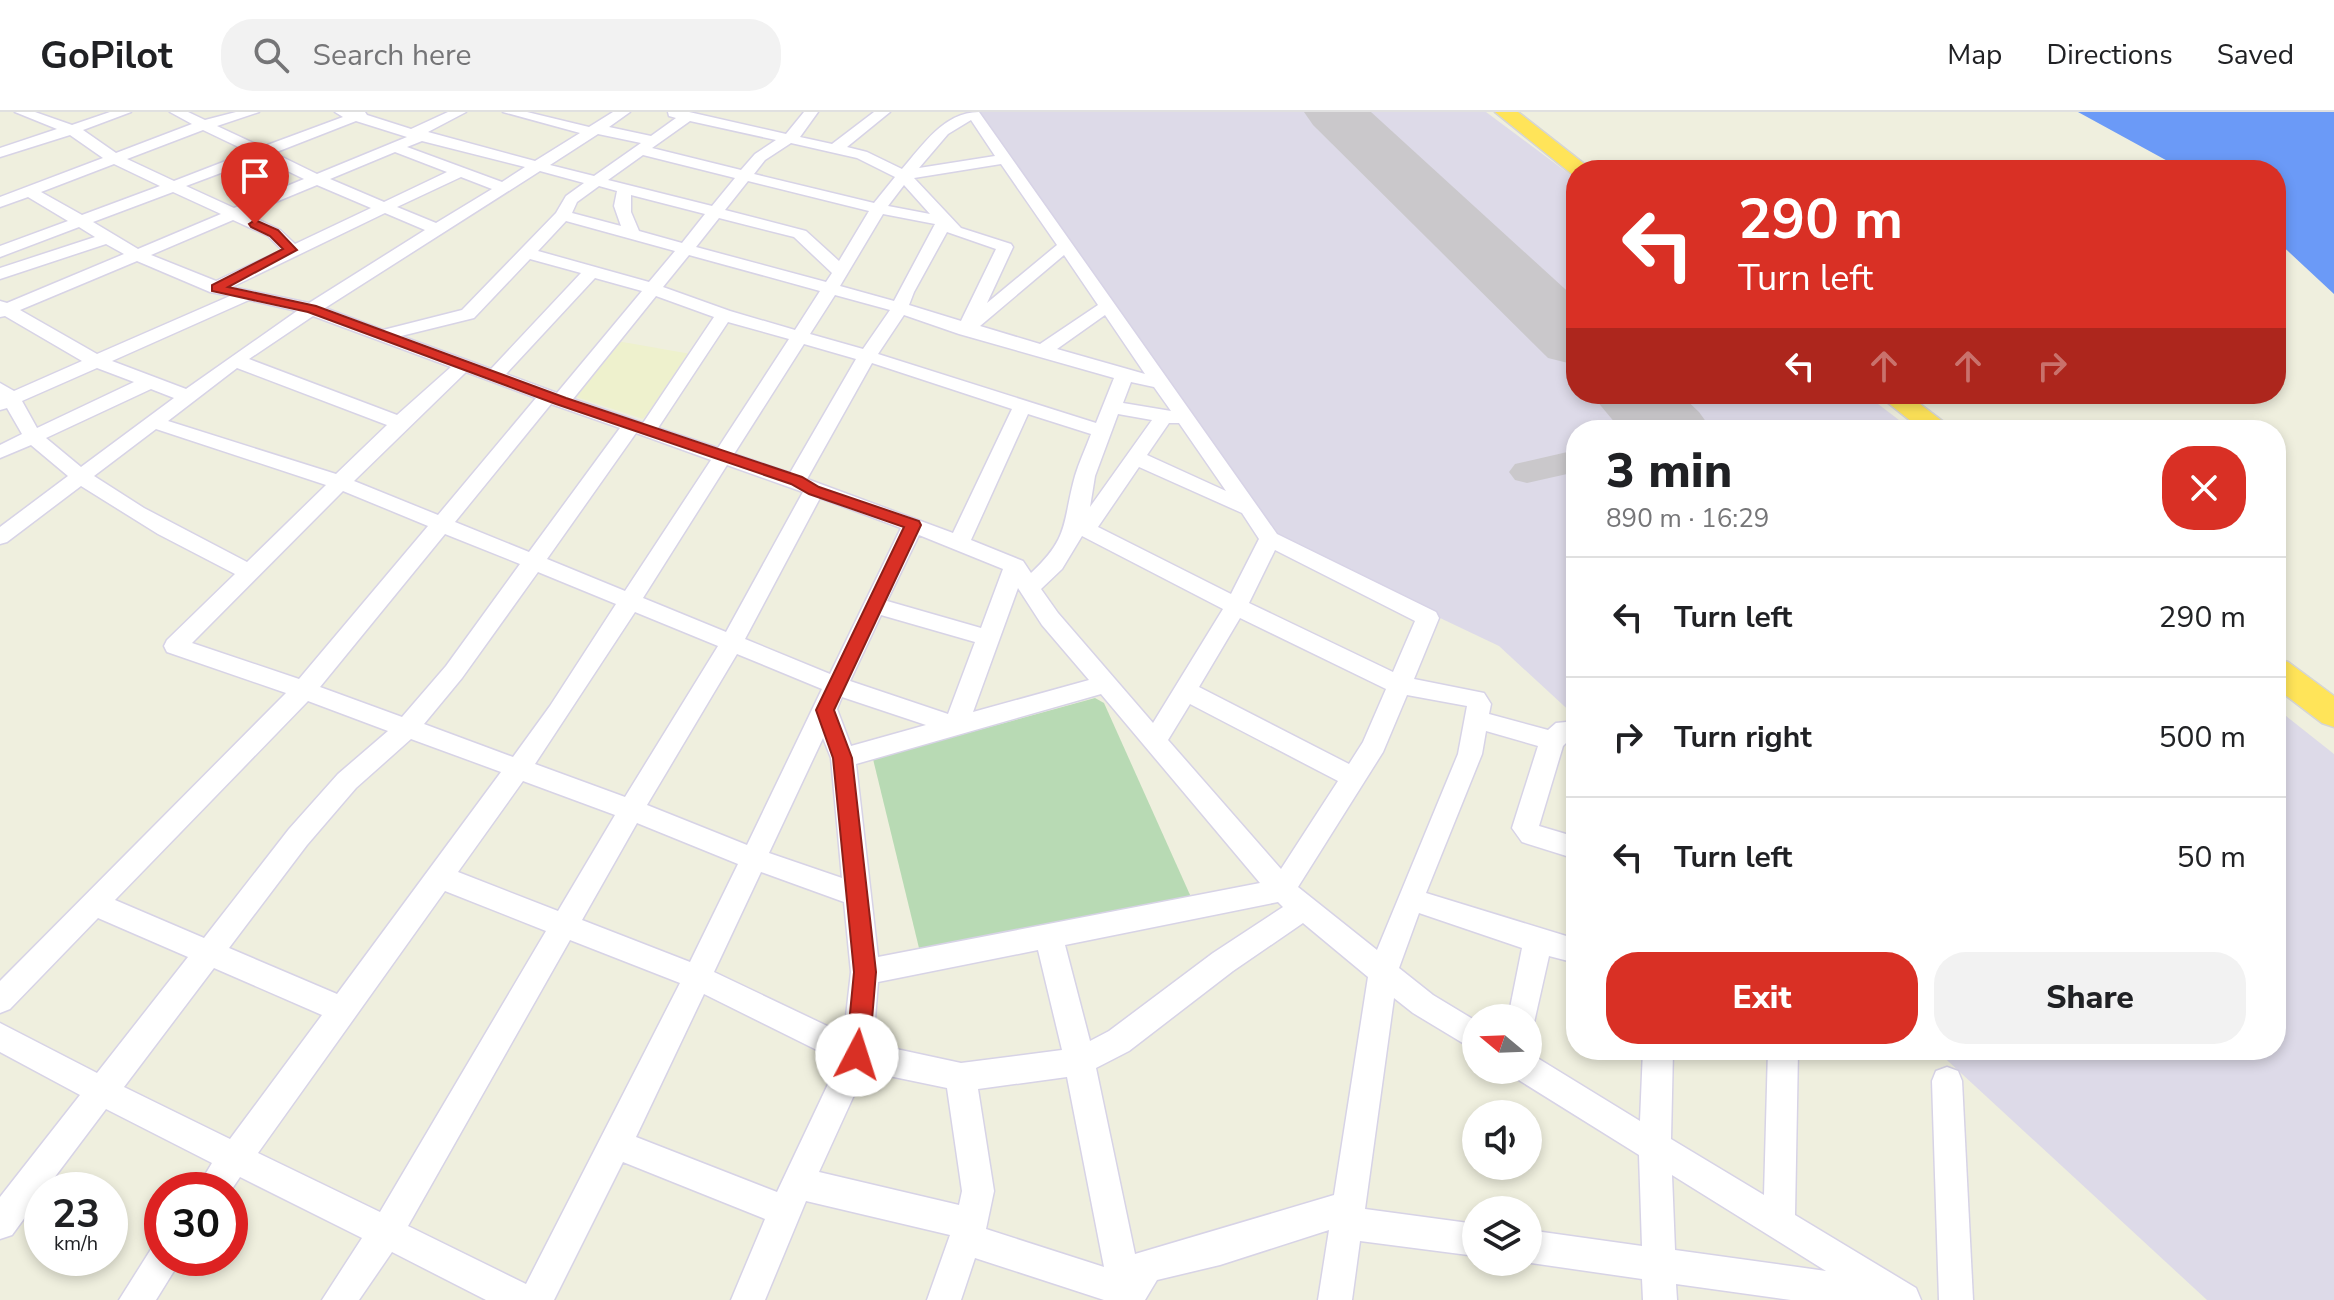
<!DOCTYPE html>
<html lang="en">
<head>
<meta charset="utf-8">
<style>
	:root { --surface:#fff; --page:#f2f2f2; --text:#202124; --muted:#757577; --line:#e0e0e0; --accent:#d93025 }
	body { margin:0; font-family:"Nunito Sans",sans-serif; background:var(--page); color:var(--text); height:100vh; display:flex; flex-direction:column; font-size:30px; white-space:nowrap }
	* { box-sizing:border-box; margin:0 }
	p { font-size:26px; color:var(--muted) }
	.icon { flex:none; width:44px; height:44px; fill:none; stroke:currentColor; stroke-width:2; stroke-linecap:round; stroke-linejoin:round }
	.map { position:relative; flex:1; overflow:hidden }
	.sheet { position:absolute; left:1566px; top:308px; width:720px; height:640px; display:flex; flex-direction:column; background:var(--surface); border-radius:32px; box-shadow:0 4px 12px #0003 }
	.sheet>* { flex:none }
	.hud { position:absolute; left:1566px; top:48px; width:720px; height:244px; border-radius:32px; box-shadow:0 4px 12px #0003; background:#d93025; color:#fff; overflow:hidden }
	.needle { width:52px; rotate:289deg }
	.buttons { position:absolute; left:1462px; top:892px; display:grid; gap:16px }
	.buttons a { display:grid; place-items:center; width:80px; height:80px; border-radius:50%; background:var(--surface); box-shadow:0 4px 12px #0003; font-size:40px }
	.speed { position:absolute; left:24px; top:1060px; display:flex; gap:16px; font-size:40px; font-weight:700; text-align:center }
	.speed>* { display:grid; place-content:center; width:104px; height:104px; border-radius:50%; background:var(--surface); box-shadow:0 4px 12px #0003; line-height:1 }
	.speed small { font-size:20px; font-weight:400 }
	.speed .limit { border:12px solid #d22; background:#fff; color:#111 }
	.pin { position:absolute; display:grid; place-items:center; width:68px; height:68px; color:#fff; margin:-82px -34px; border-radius:50% 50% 50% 0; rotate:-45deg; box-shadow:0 0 8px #0007 }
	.pin .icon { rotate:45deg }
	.me { position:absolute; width:88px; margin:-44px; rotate:5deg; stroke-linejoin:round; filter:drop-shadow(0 0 6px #0008) }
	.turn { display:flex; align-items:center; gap:28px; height:168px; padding:0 40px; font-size:36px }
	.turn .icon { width:104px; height:104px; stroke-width:2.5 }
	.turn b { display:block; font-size:56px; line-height:68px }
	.lanes { display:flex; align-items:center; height:76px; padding:0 40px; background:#0003; justify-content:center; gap:40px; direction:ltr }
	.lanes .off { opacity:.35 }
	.round { display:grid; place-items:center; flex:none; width:84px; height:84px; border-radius:32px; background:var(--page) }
	.headline { display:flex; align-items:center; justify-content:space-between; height:136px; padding:0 40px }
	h1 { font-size:48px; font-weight:800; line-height:60px }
	.cta { display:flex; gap:16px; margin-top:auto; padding:16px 40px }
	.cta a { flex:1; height:92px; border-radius:32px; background:var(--accent); color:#fff; font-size:32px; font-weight:800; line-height:92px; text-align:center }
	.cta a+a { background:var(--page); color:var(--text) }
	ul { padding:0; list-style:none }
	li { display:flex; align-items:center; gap:24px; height:120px; padding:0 40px; border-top:2px solid var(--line) }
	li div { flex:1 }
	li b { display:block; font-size:30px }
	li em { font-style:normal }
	header { display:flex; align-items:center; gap:48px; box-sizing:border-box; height:112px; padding:0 40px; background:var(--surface); border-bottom:2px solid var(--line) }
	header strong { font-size:38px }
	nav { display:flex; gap:44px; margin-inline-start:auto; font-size:28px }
	.search { width:560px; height:72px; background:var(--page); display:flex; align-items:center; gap:20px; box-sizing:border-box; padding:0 28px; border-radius:32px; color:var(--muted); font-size:30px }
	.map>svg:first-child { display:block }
	.education { fill:#eef1cd }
	.airport { fill:#dddae8 }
	.cemetery { fill:#b8dab4 }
	.water { fill:#6b9af7 }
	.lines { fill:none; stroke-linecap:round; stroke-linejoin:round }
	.taxiway { fill:#cac8cb; fill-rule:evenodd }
	.runway { fill:#cac8cb; fill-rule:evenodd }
	.minor-casing { stroke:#d7d3e6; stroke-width:3 }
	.highway-casing { stroke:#d5d5d5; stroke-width:3 }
	.minor { fill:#fff; fill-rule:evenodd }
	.highway { fill:#ffe459; fill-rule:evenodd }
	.route { fill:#d93025; stroke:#8d1f18; stroke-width:2 }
</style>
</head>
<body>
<header>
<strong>GoPilot</strong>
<div class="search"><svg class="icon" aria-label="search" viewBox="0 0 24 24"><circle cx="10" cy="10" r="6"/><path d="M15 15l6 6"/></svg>Search here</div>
<nav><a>Map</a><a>Directions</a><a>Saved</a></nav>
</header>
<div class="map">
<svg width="2334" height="1188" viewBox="0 0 2334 1188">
	<rect width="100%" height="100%" fill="#efefde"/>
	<!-- education -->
	<polygon class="education" points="617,229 691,242 643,307 573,284"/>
	<!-- airport -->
	<g class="airport">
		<polygon points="977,0 1486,0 1576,67 1576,282 1865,282 1912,318 1576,318 1576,605 1499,534 1278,429 1263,415"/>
		<polygon points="2276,596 2334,642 2334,1188 2207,1188 1936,938 2276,938"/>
	</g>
	<!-- cemetery -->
	<polygon class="cemetery" points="1095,586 1104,591 1195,794 919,836 873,647"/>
	<!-- water -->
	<polygon class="water" points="2078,0 2334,0 2334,182 2276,128 2276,58 2184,58"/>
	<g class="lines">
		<!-- taxiway -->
		<polygon class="taxiway" points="1576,338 1576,360 1527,371 1515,368 1509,360 1515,352"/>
		<!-- runway -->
		<g class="runway">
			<polygon points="1304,0 1371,0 1576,187 1576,253 1548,246 1313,13"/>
			<polygon points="1591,282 1680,282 1699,300 1712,318 1621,318"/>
		</g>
		<!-- minor casing -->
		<g class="minor-casing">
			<g id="minor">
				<path d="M15 0H35L72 13 110 0H131L83 18 116 41 192 12 170 0H188L205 8 236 0H259L217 14 262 35 343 5 335 0H365L367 3 411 17 448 0H466L428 20 535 49 580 21 503 0H527L589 15 613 0H630L609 15 651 24 676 6 669 4 668 0H689L786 22 804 0H818L800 25 832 32 874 0H890L847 35 867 40 902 57C923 33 944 0 979 0L1277 422 1436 500 1439 506 1414 567 1484 581 1491 592 1489 602 1548 618 1556 611 1576 609V627H1570L1563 634 1539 714 1576 725V747L1522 730 1512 716 1538 634 1486 619 1482 642 1426 781 1576 827V851L1549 844 1533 915 1528 917V906H1508L1522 836 1419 801 1399 856 1433 883 1476 909V939L1413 901 1394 886 1365 1097 1476 1112V1144L1360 1129 1352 1188H1318L1329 1118 1220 1153 1157 1168 1145 1188H1104L975 1146 961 1188H927L950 1123 806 1089 765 1188H731L765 1107 623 1050 554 1188H486L392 1140 359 1188H322L362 1126 240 1065 230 1080 196 1078 212 1051 106 997 45 1078H42V1082L12 1123 0 1127V1085L80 983 0 940V911L97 961 188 845 98 806 10 897 0 901V869L286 581 167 540 164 534 167 528 235 462 158 422 81 374 7 430 0 432V415L68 364 31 333 0 346V333L22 322 7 296 0 298V271L14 279 82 249 5 204 0 205V189L7 191 124 142 106 132 0 167V156L95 125 79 115 0 145V134L68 109 28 85 0 95V85L103 46 70 23 0 45V36L57 17ZM971 8 995 44 919 56 948 22ZM356 9 407 25 317 62 274 41ZM690 9 776 28 755 42 741 58 652 36ZM203 18 249 40 174 69 127 47ZM598 22 641 31 594 64 550 53ZM422 29 525 55 502 70 407 35ZM791 31 857 46 895 65 874 91 754 62 765 48ZM395 40 447 60 384 90 330 67ZM643 43 735 66 712 94 608 68ZM261 46 304 67 234 96 186 74ZM114 52 160 74 82 103 41 80ZM1001 52 1057 133 987 191 1013 135 1011 132 961 116 914 66ZM540 59 584 71 566 84 556 101 462 198 383 218 325 196ZM461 65 492 77 436 111 397 95ZM748 69 869 99 839 149 806 119 725 98ZM317 73 371 96 295 132 280 118 247 102ZM904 73 930 102 888 94ZM599 74 617 79 614 94 621 114 572 101 577 90ZM173 80 221 102 138 137 93 110ZM631 83 705 102 682 131 639 119 631 100ZM385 101 425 118 309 191 232 175ZM883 102 935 112 894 189 840 174ZM719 106 794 125 832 161 826 170 696 135ZM233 108 268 124 282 138 216 169 151 143ZM566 109 675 139 649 170 538 139ZM947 120 996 137 961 209 909 193 914 180ZM689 143 820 179 795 218 730 199 663 175ZM1064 143 1098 193 1040 232 980 214ZM530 147 581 161 491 257 401 224 474 206ZM137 149 210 180 230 184 97 242 20 198ZM595 166 642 179 557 281 506 262ZM835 183 890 198 863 237 810 222ZM656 184 714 205 643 311 573 287ZM249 188 297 199 186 277 112 249ZM904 203 959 222 1114 266 1096 311 878 242ZM1105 203 1145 262 1057 237ZM313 204 451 255 397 303 249 247ZM728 210 789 227 718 336 658 316ZM804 232 856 247 790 361 734 342ZM872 251 1012 297 953 421 807 367ZM97 256 134 270 37 316 22 289ZM237 256 387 313 336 362 168 309ZM466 260 536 286 438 403 354 369ZM1131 270 1154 275 1171 299 1123 291ZM151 277 174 286 81 355 46 326ZM551 292 620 316 529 440 455 410ZM1028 302 1091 322C1086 336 1079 350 1075 364 1062 411 1070 425 1031 461L1023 449 971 428ZM1118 302 1152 308 1090 395 1095 364ZM1169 311H1179L1226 379 1147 343ZM156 317 326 373 247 450 144 396 94 364ZM636 321 711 348 625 479 547 447ZM727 353 803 380 726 520 643 486ZM1139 355 1242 401 1259 427 1231 482 1098 415ZM343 379 428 414 299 567 192 531ZM820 386 901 416 830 562 745 527ZM445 422 520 452 446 554 402 605 320 575ZM919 423 1003 457 981 516 887 489ZM1082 424 1223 497 1153 611 1058 501 1041 477 1062 457ZM1275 438 1415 509 1393 560 1249 491ZM538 460 616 492 550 594 513 645 424 612 462 566ZM1018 476 1042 513 1089 568 973 600ZM635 500 718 534 625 685 535 652ZM881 503 975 530 948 602 850 569ZM1240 506 1386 577 1363 630 1349 652 1199 575ZM737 542 822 577 747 733 647 693ZM1101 582 1260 771 878 845 856 652ZM1407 583 1467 594 1458 642 1377 838 1298 775 1383 640ZM842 585 926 613 851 634 837 597ZM308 589 388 619 338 662 289 717 204 826 115 788ZM1190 592 1338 669 1281 757 1168 628ZM823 626 831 646 842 766 769 741ZM411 627 501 660 337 882 229 836 307 733 356 676ZM523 669 615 703 558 799 458 760ZM637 711 738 752 690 850 582 808ZM761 760 844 790 851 860 844 922 714 860ZM445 779 546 819 380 1100 258 1041ZM1278 790 1283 795 1213 841 1109 919 1090 929 1065 833ZM1303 811 1368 865 1334 1083 1135 1142 1096 956 1129 939 1233 859ZM570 828 680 871 526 1172 408 1114ZM1038 838 1062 938 961 951 873 932 878 870ZM214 856 322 903 230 1027 124 975ZM704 882 839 949 777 1080 636 1025ZM865 959 947 976 962 1079 959 1093 819 1060ZM1067 965 1104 1155 986 1117 994 1079 978 977Z"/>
				<path d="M1643 938H1673L1671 1027 1764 1083 1768 938H1798L1795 1103 1916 1176 1921 1188H1791L1676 1172 1677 1188H1643L1642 1167 1524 1150H1528V1118L1642 1134 1639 1043 1517 967 1513 958H1528V943L1539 947 1640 1009ZM1672 1063 1826 1159 1675 1138Z"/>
				<polygon points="1947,955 1958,959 1962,969 1973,1188 1939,1188 1932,969 1936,959"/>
				<polygon points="162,1131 162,1146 182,1146 156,1188 119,1188 153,1134"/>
			</g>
		</g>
		<!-- highway casing -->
		<g class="highway-casing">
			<g id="highway">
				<polygon points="1495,0 1518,0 1592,58 1576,58 1576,63 1573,63"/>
				<polygon points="1877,282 1907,282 1954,318 1922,318"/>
				<polygon points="2276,546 2288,550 2334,584 2334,615 2322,611 2276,576"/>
			</g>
		</g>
		<!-- minor -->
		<use href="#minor" class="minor"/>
		<!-- highway -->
		<use href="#highway" class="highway"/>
	</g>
	<!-- route -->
	<polygon class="route" points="255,108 278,118 297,138 228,175 316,194 566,286 802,365 819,375 919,409 921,413 834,598 852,646 876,860 869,943 865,951 857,954 849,951 846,943 854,860 833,646 816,598 904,415 809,382 791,372 556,292 308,200 212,179 212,173 283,137 270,124 251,115 249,112"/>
</svg>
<div class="buttons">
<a><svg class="needle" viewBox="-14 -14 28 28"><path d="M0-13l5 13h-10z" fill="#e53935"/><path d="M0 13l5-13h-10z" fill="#757577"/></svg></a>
<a><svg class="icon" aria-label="sound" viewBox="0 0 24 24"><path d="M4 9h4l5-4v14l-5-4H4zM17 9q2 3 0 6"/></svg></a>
<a><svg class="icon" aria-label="layers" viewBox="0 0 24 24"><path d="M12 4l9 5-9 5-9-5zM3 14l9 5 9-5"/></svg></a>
</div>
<div class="speed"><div>23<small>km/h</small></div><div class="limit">30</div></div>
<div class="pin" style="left:255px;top:112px;background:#d93025"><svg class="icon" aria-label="arrive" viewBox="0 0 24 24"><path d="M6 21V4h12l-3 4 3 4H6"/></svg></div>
<svg class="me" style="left:857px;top:943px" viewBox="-20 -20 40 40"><circle r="19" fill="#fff"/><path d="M0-13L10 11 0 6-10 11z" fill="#d93025"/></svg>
<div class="hud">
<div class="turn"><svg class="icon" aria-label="left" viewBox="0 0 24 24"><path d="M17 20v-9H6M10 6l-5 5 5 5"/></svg><div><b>290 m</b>Turn left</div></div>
<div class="lanes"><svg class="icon" aria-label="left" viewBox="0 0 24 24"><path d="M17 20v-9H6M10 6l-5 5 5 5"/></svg><svg class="icon off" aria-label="ahead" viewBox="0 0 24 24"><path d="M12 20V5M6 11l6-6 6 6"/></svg><svg class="icon off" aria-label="ahead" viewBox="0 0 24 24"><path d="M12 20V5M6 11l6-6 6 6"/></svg><svg class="icon off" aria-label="right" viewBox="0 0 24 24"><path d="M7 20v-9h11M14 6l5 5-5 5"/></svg></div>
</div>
<section class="sheet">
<div class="headline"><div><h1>3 min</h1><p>890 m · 16:29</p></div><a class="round" style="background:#d93025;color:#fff"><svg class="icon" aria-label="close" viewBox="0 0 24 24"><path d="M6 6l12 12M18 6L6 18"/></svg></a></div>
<ul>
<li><svg class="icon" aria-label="left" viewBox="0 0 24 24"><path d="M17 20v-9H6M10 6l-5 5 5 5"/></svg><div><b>Turn left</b></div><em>290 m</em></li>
<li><svg class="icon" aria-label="right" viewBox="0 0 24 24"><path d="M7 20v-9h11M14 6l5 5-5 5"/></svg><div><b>Turn right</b></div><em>500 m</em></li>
<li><svg class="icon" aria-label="left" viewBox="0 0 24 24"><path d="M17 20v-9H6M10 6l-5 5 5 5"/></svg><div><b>Turn left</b></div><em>50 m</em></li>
</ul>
<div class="cta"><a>Exit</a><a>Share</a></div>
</section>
</div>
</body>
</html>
